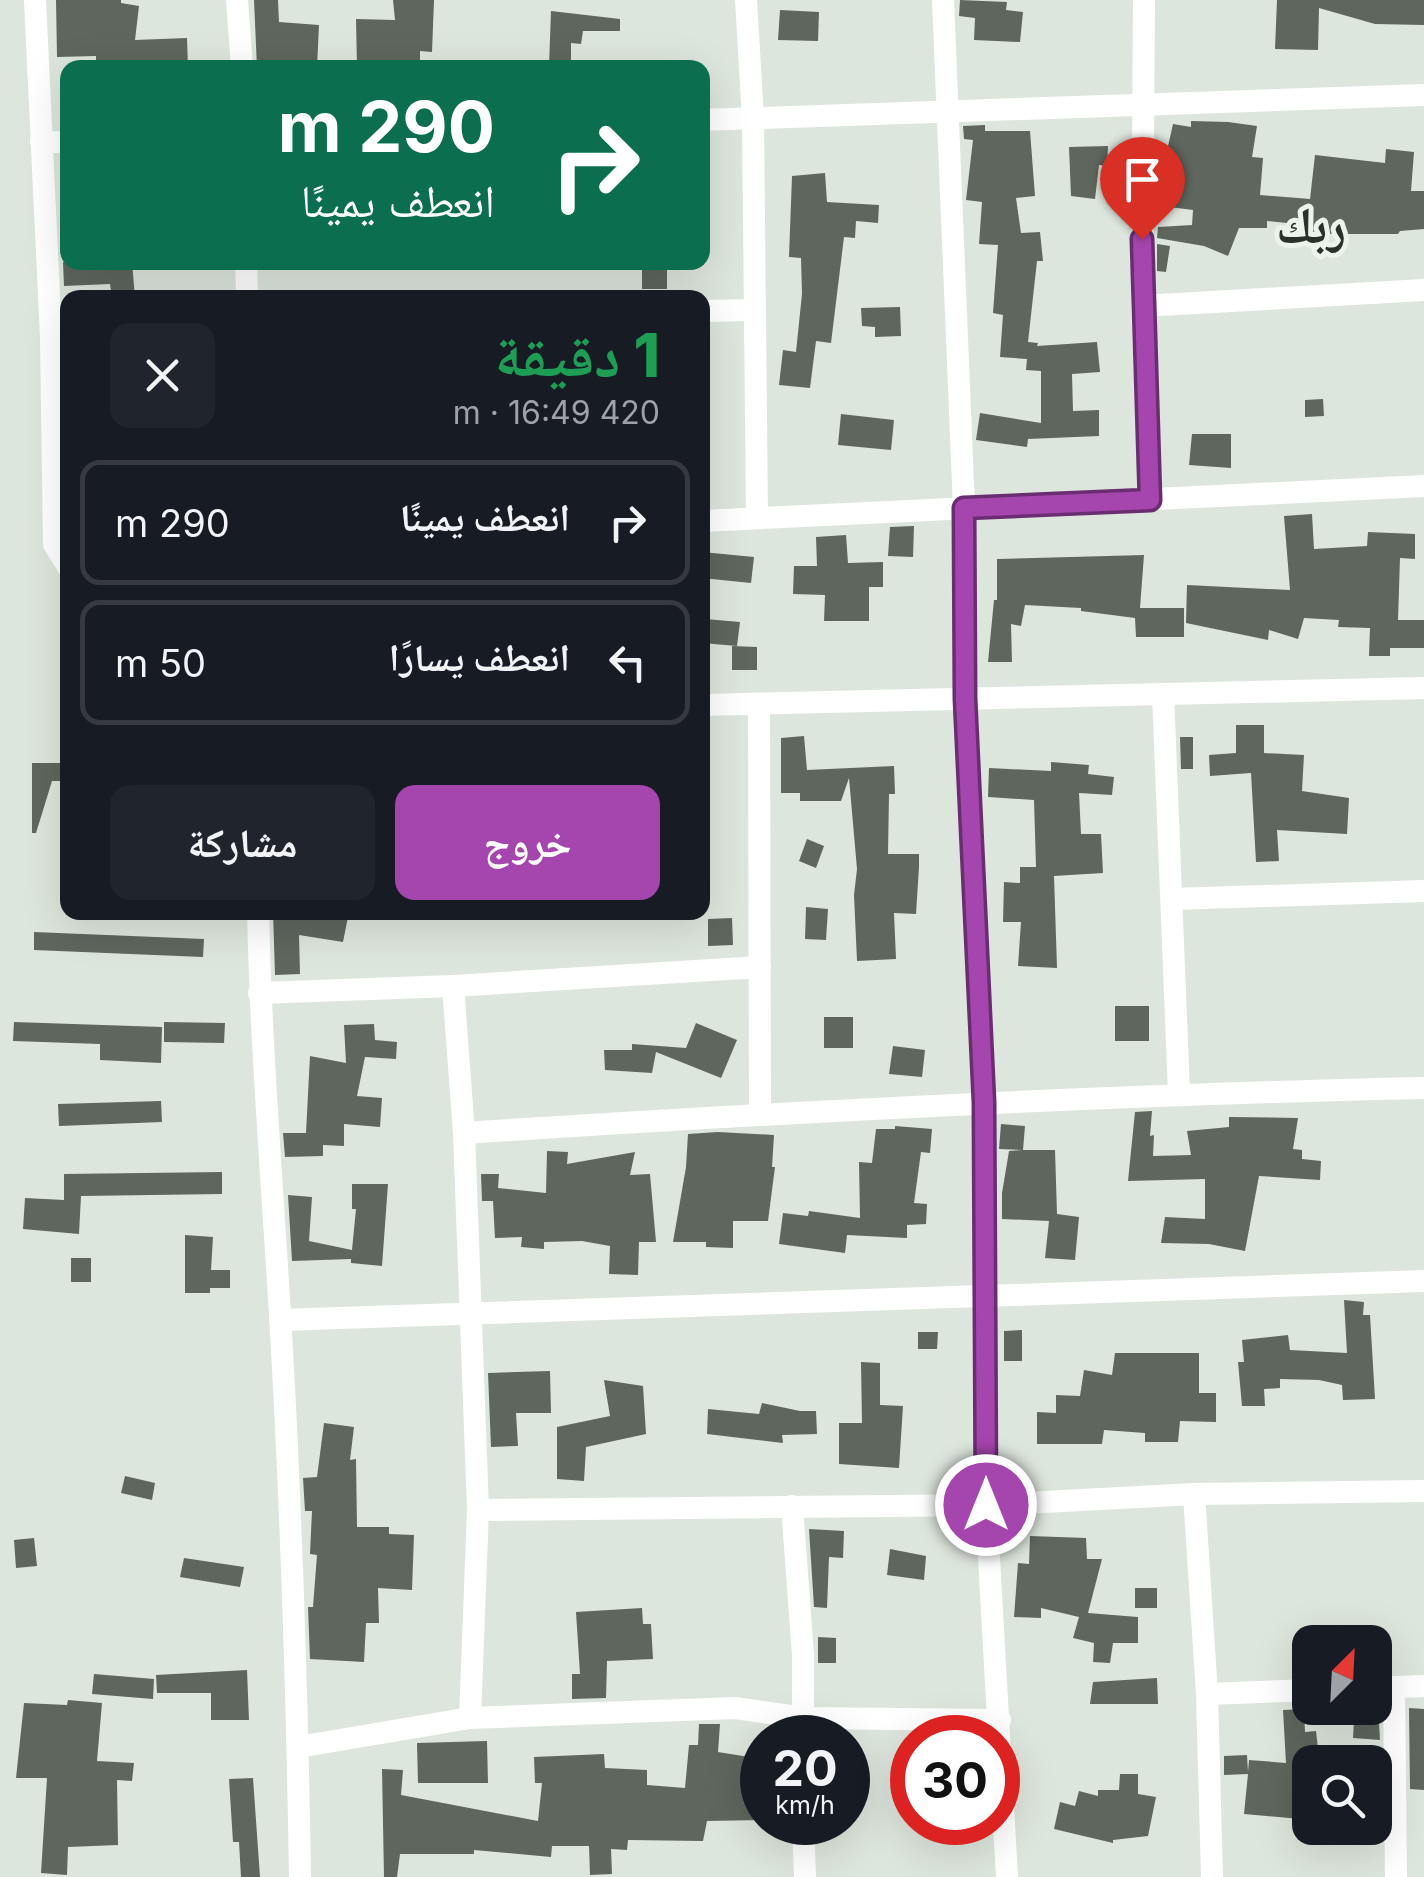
<!DOCTYPE html>
<html lang="ar">
<head>
<meta charset="utf-8">
<style>
	:root { --surface:#171b24; --page:#20242c; --text:#f1f3f6; --muted:#9ea1a6; --line:#363941; --accent:#a545ae }
	body { margin:0; font-family:Inter,"Noto Naskh Arabic",sans-serif; background:var(--page); color:var(--text); direction:rtl; height:100vh; display:flex; flex-direction:column; font-size:38px; white-space:nowrap }
	* { box-sizing:border-box; margin:0 }
	p { font-size:32px; color:var(--muted) }
	.icon { flex:none; width:55px; height:55px; fill:none; stroke:currentColor; stroke-width:2; stroke-linecap:round; stroke-linejoin:round }
	.map { position:relative; flex:1; overflow:hidden; direction:ltr }
	.sheet { position:absolute; left:60px; top:290px; width:650px; height:630px; display:flex; flex-direction:column; background:var(--surface); border-radius:20px; box-shadow:0 10px 40px #0002; direction:rtl }
	.sheet>* { flex:none }
	.guide { position:absolute; left:60px; top:60px; width:650px; height:210px; border-radius:20px; box-shadow:0 10px 40px #0002; direction:rtl; background:#0b6e4f; color:#fff; overflow:hidden }
	.needle { width:65px; rotate:24deg }
	.buttons { position:absolute; left:1292px; top:1625px; display:grid; gap:20px }
	.buttons a { display:grid; place-items:center; width:100px; height:100px; border-radius:20px; background:var(--surface); box-shadow:0 10px 40px #0002; font-size:50px }
	.speed { position:absolute; left:740px; top:1715px; display:flex; gap:20px; font-size:50px; font-weight:700; text-align:center }
	.speed>* { display:grid; place-content:center; width:130px; height:130px; border-radius:50%; background:var(--surface); box-shadow:0 10px 40px #0002; line-height:1 }
	.speed small { font-size:25px; font-weight:400 }
	.speed .limit { border:15px solid #d22; background:#fff; color:#111 }
	.pin { position:absolute; display:grid; place-items:center; width:85px; height:85px; color:#fff; margin:-102px -42px; border-radius:50% 50% 50% 0; rotate:-45deg; box-shadow:0 0 10px #0007 }
	.pin .icon { rotate:45deg }
	.me { position:absolute; width:110px; margin:-55px; rotate:0deg; stroke-linejoin:round; filter:drop-shadow(0 0 8px #0008) }
	.turn { display:flex; align-items:center; gap:35px; height:210px; padding:0 50px; font-size:45px }
	.turn .icon { width:130px; height:130px; stroke-width:2.5 }
	.turn b { display:block; font-size:70px; line-height:85px }
	.round { display:grid; place-items:center; flex:none; width:105px; height:105px; border-radius:20px; background:var(--page) }
	.head { display:flex; align-items:center; justify-content:space-between; height:170px; padding:0 50px }
	h1 { font-size:60px; font-weight:800; line-height:75px; color:#1e9e55 }
	.cta { display:flex; gap:20px; margin-top:auto; padding:20px 50px }
	.cta a { flex:1; height:115px; border-radius:20px; background:var(--accent); color:#fff; font-size:40px; font-weight:800; line-height:115px; text-align:center }
	.cta a+a { background:var(--page); color:var(--text) }
	ul { padding:0; list-style:none }
	li { display:flex; align-items:center; gap:30px; height:125px; margin:0 20px 15px; padding:0 30px; border:5px solid var(--line); border-radius:20px }
	li div { flex:1 }
	li b { display:block; font-size:38px }
	li em { font-style:normal }
	.map>svg:first-child { display:block }
	.building { fill:#5e665e }
	.lines { fill:none; stroke-linecap:round; stroke-linejoin:round }
	.minor { stroke:#fff; stroke-width:22 }
	.route-casing { stroke:#6b2d71; stroke-width:25 }
	.route { stroke:#a545ae; stroke-width:18 }
	.labels { text-anchor:middle; dominant-baseline:central; stroke-width:10; stroke-linejoin:round; paint-order:stroke }
	.town-label { font-size:50px; font-weight:bold; fill:#2a312a; stroke:#ebf3ea }
</style>
</head>
<body>
<div class="map">
<svg width="1424" height="1877" viewBox="0 0 1424 1877">
	<rect width="100%" height="100%" fill="#dde6dd"/>
	<!-- building -->
	<g class="building">
		<polygon points="56,0 121,0 121,3 139,6 135,40 187,38 188,68 115,68 116,64 96,61 96,56 57,57"/>
		<polygon points="254,0 278,0 279,22 319,25 317,68 257,68"/>
		<polygon points="393,0 434,0 432,52 420,51 420,68 357,67 356,19 395,20"/>
		<polygon points="960,0 1007,2 1006,10 1023,12 1020,42 974,40 975,18 959,16"/>
		<polygon points="1277,0 1424,0 1424,25 1375,24 1319,8 1318,50 1275,49"/>
		<polygon points="780,10 819,12 818,41 778,40"/>
		<polygon points="551,11 620,19 620,31 583,31 581,44 571,43 571,67 549,67"/>
		<polygon points="1191,121 1228,122 1257,126 1252,157 1263,158 1260,195 1310,199 1315,155 1385,163 1386,149 1414,152 1411,191 1424,191 1424,229 1400,231 1398,234 1307,234 1307,225 1267,221 1267,228 1239,228 1228,256 1204,246 1157,238 1158,227 1192,225 1193,210 1161,206 1161,177 1173,124 1191,127"/>
		<polygon points="985,125 985,131 1030,131 1035,196 1016,198 1021,233 1040,232 1043,261 1037,261 1028,342 1038,343 1037,346 1097,342 1100,372 1072,374 1073,411 1099,410 1099,436 1028,439 1027,447 976,440 980,413 1041,423 1041,371 1026,370 1027,359 1000,357 1003,315 993,313 998,245 979,244 982,202 966,200 973,140 964,139 963,126"/>
		<polygon points="1108,146 1107,166 1099,165 1095,199 1071,196 1069,147"/>
		<polygon points="825,173 827,202 879,205 878,223 856,221 855,238 844,237 831,343 816,341 810,388 779,385 783,350 796,352 802,294 801,258 789,257 792,176"/>
		<polygon points="1157,244 1170,246 1166,272 1157,271"/>
		<polygon points="63,262 132,262 135,298 112,298 110,284 64,286"/>
		<rect x="642" y="262" width="25" height="27"/>
		<polygon points="900,307 901,336 875,337 875,327 862,326 861,308"/>
		<polygon points="1323,399 1324,416 1305,417 1305,400"/>
		<polygon points="841,414 894,420 891,450 838,445"/>
		<polygon points="1192,434 1231,434 1231,468 1189,465"/>
		<polygon points="1312,514 1314,549 1367,546 1368,532 1415,534 1415,559 1400,558 1398,620 1424,620 1424,648 1390,648 1390,656 1369,656 1370,628 1338,627 1339,620 1304,618 1298,639 1269,630 1268,640 1186,623 1187,585 1290,590 1284,516"/>
		<polygon points="914,526 913,557 888,556 890,527"/>
		<polygon points="846,535 848,563 883,562 883,587 869,587 869,621 824,621 825,595 793,594 794,566 817,566 816,537"/>
		<polygon points="702,552 754,557 751,583 702,578"/>
		<polygon points="1144,555 1140,608 1184,608 1184,637 1136,637 1135,618 1081,611 1081,608 1025,605 1021,626 1011,624 1012,662 988,662 994,600 997,600 997,559"/>
		<polygon points="705,619 740,622 737,646 702,643"/>
		<polygon points="732,646 757,647 757,670 732,670"/>
		<polygon points="1236,725 1264,725 1264,753 1304,755 1302,791 1349,798 1347,834 1277,830 1279,861 1256,862 1251,773 1210,776 1209,755 1236,753"/>
		<polygon points="804,736 807,770 894,766 895,794 889,794 888,854 919,854 919,867 916,914 894,913 896,959 857,961 854,895 857,869 849,778 841,801 800,801 800,793 781,793 781,738"/>
		<polygon points="1180,737 1193,737 1193,769 1181,769"/>
		<polygon points="1051,762 1089,765 1088,774 1114,777 1112,795 1079,793 1081,834 1101,834 1103,873 1054,876 1057,968 1018,966 1021,922 1003,922 1004,882 1020,883 1020,867 1036,867 1034,800 988,797 989,768 1051,771"/>
		<polygon points="32,763 68,763 68,781 52,781 36,833 32,833"/>
		<polygon points="807,839 824,846 816,868 799,861"/>
		<polygon points="806,907 828,909 826,940 805,939"/>
		<polygon points="273,912 324,912 348,917 343,942 299,935 300,974 275,975"/>
		<polygon points="732,918 733,945 708,946 708,919"/>
		<polygon points="34,932 204,939 203,957 34,950"/>
		<rect x="1115" y="1006" width="34" height="35"/>
		<rect x="824" y="1017" width="29" height="31"/>
		<polygon points="14,1022 162,1027 161,1063 100,1060 100,1044 13,1041"/>
		<polygon points="164,1022 225,1023 224,1043 164,1042"/>
		<polygon points="696,1023 737,1040 721,1078 656,1052 652,1073 605,1070 604,1050 632,1050 632,1044 686,1048"/>
		<polygon points="374,1024 375,1040 397,1042 396,1059 365,1057 357,1096 382,1098 380,1127 344,1124 344,1146 323,1145 323,1156 285,1157 283,1133 306,1133 310,1056 346,1063 344,1025"/>
		<polygon points="893,1046 925,1050 922,1077 889,1074"/>
		<polygon points="161,1101 162,1122 59,1126 58,1104"/>
		<polygon points="1152,1111 1150,1136 1154,1135 1153,1156 1191,1155 1187,1131 1229,1127 1229,1117 1298,1118 1293,1149 1302,1150 1302,1159 1321,1161 1320,1180 1259,1176 1245,1251 1209,1244 1161,1243 1165,1217 1205,1219 1205,1179 1128,1181 1135,1112"/>
		<polygon points="1001,1124 1025,1126 1023,1150 1055,1150 1057,1214 1079,1217 1075,1260 1045,1258 1049,1221 1002,1219 1002,1193 1009,1151 1022,1150 999,1149"/>
		<polygon points="895,1126 932,1129 930,1153 921,1152 914,1203 927,1204 926,1224 907,1225 907,1238 847,1235 845,1253 779,1244 783,1213 808,1216 809,1211 860,1218 859,1162 872,1163 876,1129 895,1129"/>
		<polygon points="718,1132 774,1135 772,1167 775,1167 768,1221 733,1221 733,1248 706,1247 706,1242 673,1242 686,1167 688,1134"/>
		<polygon points="547,1151 568,1152 567,1164 635,1152 630,1175 650,1174 656,1242 639,1242 638,1275 609,1274 610,1246 582,1241 544,1242 544,1249 521,1247 522,1237 495,1238 493,1201 482,1201 481,1174 499,1174 498,1188 546,1193"/>
		<polygon points="222,1172 222,1194 81,1196 79,1234 23,1229 25,1198 64,1200 64,1174"/>
		<polygon points="352,1184 388,1184 382,1266 351,1263 351,1259 292,1261 288,1195 312,1197 309,1241 352,1250 356,1209 352,1209"/>
		<polygon points="185,1235 213,1237 211,1270 230,1270 230,1288 210,1288 210,1293 185,1293"/>
		<rect x="71" y="1258" width="20" height="24"/>
		<polygon points="1344,1300 1364,1302 1363,1315 1370,1315 1375,1399 1343,1400 1342,1385 1319,1380 1280,1379 1280,1388 1264,1389 1265,1406 1242,1406 1238,1362 1244,1362 1242,1340 1288,1335 1290,1350 1347,1353"/>
		<polygon points="1022,1330 1022,1361 1004,1361 1004,1331"/>
		<polygon points="918,1332 938,1332 937,1349 918,1349"/>
		<polygon points="1115,1353 1199,1353 1199,1393 1216,1393 1216,1422 1180,1421 1178,1442 1145,1442 1145,1433 1104,1430 1102,1444 1037,1444 1037,1412 1056,1413 1056,1395 1080,1396 1084,1370 1112,1375"/>
		<polygon points="861,1362 880,1363 880,1405 903,1406 899,1468 839,1464 839,1423 862,1423"/>
		<polygon points="550,1371 551,1413 516,1413 518,1446 491,1447 488,1373"/>
		<polygon points="604,1380 643,1386 646,1434 586,1447 584,1481 557,1479 557,1427 610,1416"/>
		<polygon points="762,1403 800,1411 816,1411 817,1434 782,1435 783,1443 707,1434 708,1409 759,1414"/>
		<polygon points="324,1423 354,1427 350,1460 356,1459 357,1527 389,1527 389,1534 414,1535 412,1590 378,1588 379,1623 366,1623 364,1662 310,1659 308,1607 313,1607 317,1555 310,1554 312,1511 305,1511 303,1478 317,1477"/>
		<polygon points="125,1476 155,1483 152,1500 121,1493"/>
		<polygon points="809,1529 844,1531 843,1558 829,1557 827,1608 814,1607"/>
		<polygon points="1030,1536 1086,1538 1087,1559 1102,1559 1088,1613 1138,1617 1138,1643 1113,1643 1110,1663 1093,1662 1094,1643 1073,1638 1079,1617 1041,1608 1041,1618 1014,1617 1018,1563 1029,1564"/>
		<polygon points="34,1538 37,1566 16,1568 14,1540"/>
		<polygon points="890,1549 926,1556 924,1580 887,1575"/>
		<polygon points="184,1558 244,1567 240,1587 180,1577"/>
		<rect x="1135" y="1588" width="22" height="20"/>
		<polygon points="642,1608 643,1624 651,1624 653,1659 607,1661 606,1698 572,1699 572,1674 580,1674 576,1612"/>
		<polygon points="818,1637 836,1638 836,1663 818,1663"/>
		<polygon points="247,1670 249,1720 211,1720 211,1693 157,1693 156,1675"/>
		<polygon points="94,1674 154,1679 153,1699 92,1694"/>
		<polygon points="1157,1678 1158,1704 1090,1704 1093,1682"/>
		<polygon points="68,1700 102,1703 97,1761 134,1763 132,1781 117,1780 118,1845 68,1847 67,1875 41,1873 47,1778 16,1778 24,1703 67,1705"/>
		<polygon points="1409,1708 1424,1709 1424,1790 1410,1789"/>
		<polygon points="1304,1709 1305,1732 1316,1731 1319,1757 1310,1758 1310,1780 1300,1780 1300,1819 1244,1814 1248,1774 1224,1775 1224,1756 1247,1755 1248,1772 1249,1760 1286,1763 1283,1710"/>
		<polygon points="1354,1720 1379,1722 1380,1740 1353,1738"/>
		<polygon points="699,1724 720,1724 718,1752 749,1757 745,1780 762,1782 762,1820 707,1821 703,1841 628,1840 627,1850 611,1849 612,1874 590,1875 589,1846 552,1846 551,1857 474,1850 474,1854 400,1854 397,1877 384,1877 382,1769 403,1770 401,1795 538,1821 542,1783 535,1783 534,1757 604,1754 605,1768 647,1770 647,1785 685,1788 689,1745 698,1745"/>
		<polygon points="487,1741 488,1783 418,1783 417,1743"/>
		<polygon points="1120,1774 1138,1774 1138,1794 1156,1797 1148,1836 1113,1840 1113,1843 1054,1829 1060,1802 1075,1806 1079,1791 1098,1796 1098,1790 1119,1790"/>
		<polygon points="253,1778 260,1877 241,1877 239,1842 233,1842 229,1779"/>
	</g>
	<g class="lines">
		<!-- minor -->
		<g class="minor">
			<polyline points="35,0 51,337 54,544 68,567"/>
			<polyline points="237,0 242,68"/>
			<polyline points="746,0 753,118 757,518"/>
			<polyline points="943,0 964,508 965,699 984,1102 986,1505 1007,1877"/>
			<polyline points="1144,0 1142,306 1150,499"/>
			<polyline points="702,120 1424,95"/>
			<polyline points="41,142 68,142"/>
			<polyline points="246,262 247,298"/>
			<polyline points="1142,306 1424,290"/>
			<polyline points="702,311 754,310"/>
			<polyline points="702,521 1424,486"/>
			<polyline points="1163,694 1179,1093"/>
			<polyline points="759,704 760,1113"/>
			<polyline points="702,705 1424,688"/>
			<polyline points="1172,899 1424,891"/>
			<path d="M258 912C261 1047 272 1181 280 1315 291 1502 297 1690 300 1877"/>
			<polyline points="453,986 464,1133 478,1510 470,1718"/>
			<polyline points="259,993 453,986 760,967"/>
			<path d="M464 1133C784 1112 1103 1095 1424 1088"/>
			<polyline points="280,1320 1424,1281"/>
			<polyline points="1194,1494 1207,1694 1212,1877"/>
			<polyline points="792,1506 803,1655 803,1738"/>
			<polyline points="478,1510 986,1505 1194,1494 1424,1491"/>
			<polyline points="1394,1687 1396,1877"/>
			<polyline points="1375,1688 1424,1686"/>
			<polyline points="1207,1694 1310,1690"/>
			<polyline points="298,1747 470,1718 735,1708 804,1718 1000,1720"/>
			<polyline points="803,1822 805,1877"/>
		</g>
	</g>
	<g class="lines">
		<!-- route casing -->
		<g class="route-casing">
			<polyline id="route" points="986,1505 984,1102 965,699 964,508 1150,500 1142,239"/>
		</g>
		<!-- route -->
		<use href="#route" class="route"/>
	</g>
	<g class="labels">
		<!-- town labels -->
		<g class="town-label">
			<text x="1311" y="225">ربك</text>
		</g>
	</g>
</svg>
<div class="buttons">
<a><svg class="needle" viewBox="-14 -14 28 28"><path d="M0-13l5 13h-10z" fill="#e53935"/><path d="M0 13l5-13h-10z" fill="#9ea1a6"/></svg></a>
<a><svg class="icon" aria-label="search" viewBox="0 0 24 24"><circle cx="10" cy="10" r="6"/><path d="M15 15l6 6"/></svg></a>
</div>
<div class="speed"><div>20<small>km/h</small></div><div class="limit">30</div></div>
<div class="pin" style="left:1142px;top:239px;background:#d93025"><svg class="icon" aria-label="arrive" viewBox="0 0 24 24"><path d="M6 21V4h12l-3 4 3 4H6"/></svg></div>
<svg class="me" style="left:986px;top:1505px" viewBox="-20 -20 40 40"><circle r="17" fill="#a545ae" stroke="#fff" stroke-width="3"/><path d="M0-11L8 9 0 5-8 9z" fill="#fff"/></svg>
<div class="guide">
<div class="turn"><svg class="icon" aria-label="right" viewBox="0 0 24 24"><path d="M7 20v-9h11M14 6l5 5-5 5"/></svg><div><b>290 m</b>انعطف يمينًا</div></div>
</div>
<section class="sheet">
<div class="head"><div><h1>1 دقيقة</h1><p>420 m · 16:49</p></div><a class="round"><svg class="icon" aria-label="close" viewBox="0 0 24 24"><path d="M6 6l12 12M18 6L6 18"/></svg></a></div>
<ul>
<li><svg class="icon" aria-label="right" viewBox="0 0 24 24"><path d="M7 20v-9h11M14 6l5 5-5 5"/></svg><div><b>انعطف يمينًا</b></div><em>290 m</em></li>
<li><svg class="icon" aria-label="left" viewBox="0 0 24 24"><path d="M17 20v-9H6M10 6l-5 5 5 5"/></svg><div><b>انعطف يسارًا</b></div><em>50 m</em></li>
</ul>
<div class="cta"><a>خروج</a><a>مشاركة</a></div>
</section>
</div>
</body>
</html>
